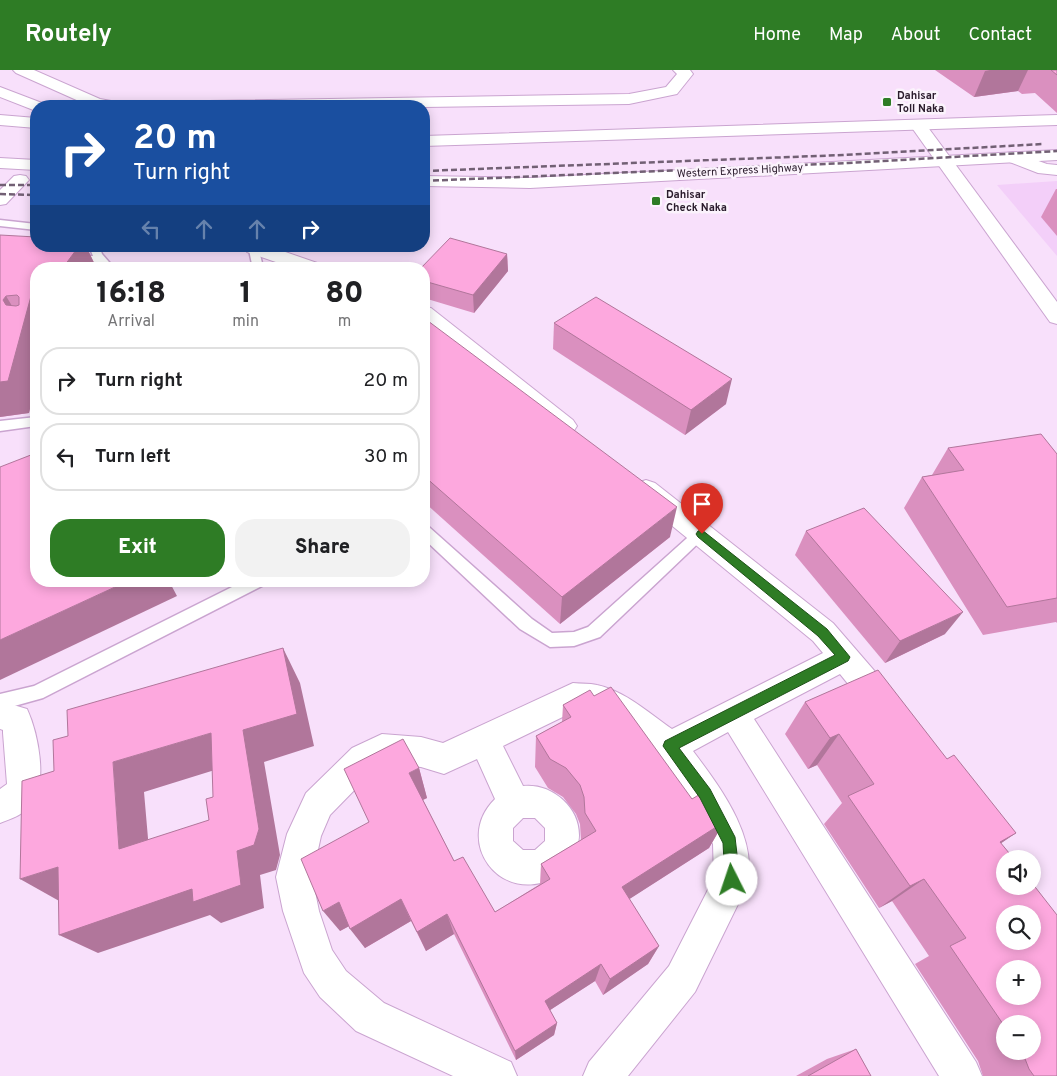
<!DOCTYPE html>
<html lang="en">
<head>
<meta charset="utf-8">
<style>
	:root { --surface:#fff; --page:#f2f2f2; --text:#202124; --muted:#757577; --line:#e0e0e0; --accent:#2e7c25 }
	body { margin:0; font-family:Overpass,sans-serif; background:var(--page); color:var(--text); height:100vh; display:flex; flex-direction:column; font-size:19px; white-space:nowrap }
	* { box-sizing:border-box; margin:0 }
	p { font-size:16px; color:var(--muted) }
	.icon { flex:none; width:28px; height:28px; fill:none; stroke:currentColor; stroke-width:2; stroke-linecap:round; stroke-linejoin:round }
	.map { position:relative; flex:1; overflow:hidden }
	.panel { position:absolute; left:30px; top:192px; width:400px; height:325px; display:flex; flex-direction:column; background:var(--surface); border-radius:20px; box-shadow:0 2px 12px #0003 }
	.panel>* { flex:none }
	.hud { position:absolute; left:30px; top:30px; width:400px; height:152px; border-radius:20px; box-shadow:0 2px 12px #0003; background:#1a4fa0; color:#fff; overflow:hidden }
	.buttons { position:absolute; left:996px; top:780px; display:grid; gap:10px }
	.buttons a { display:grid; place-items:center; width:45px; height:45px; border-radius:50%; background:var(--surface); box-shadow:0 2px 12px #0003; font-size:25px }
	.pin { position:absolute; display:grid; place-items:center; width:42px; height:42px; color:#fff; margin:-51px -21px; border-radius:50% 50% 50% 0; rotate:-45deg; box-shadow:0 0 5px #0007 }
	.pin .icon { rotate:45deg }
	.me { position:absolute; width:55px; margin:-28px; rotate:356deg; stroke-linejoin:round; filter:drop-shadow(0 0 4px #0008) }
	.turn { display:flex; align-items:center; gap:18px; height:105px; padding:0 20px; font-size:22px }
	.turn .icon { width:65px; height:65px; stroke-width:2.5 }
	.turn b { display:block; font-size:35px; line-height:42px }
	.lanes { display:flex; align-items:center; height:48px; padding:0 20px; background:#0003; justify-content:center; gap:25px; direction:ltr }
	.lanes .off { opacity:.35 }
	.eta { display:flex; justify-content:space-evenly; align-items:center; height:85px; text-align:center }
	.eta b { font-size:30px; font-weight:800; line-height:35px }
	.button { display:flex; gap:10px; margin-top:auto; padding:10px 20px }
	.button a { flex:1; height:58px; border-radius:20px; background:var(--accent); color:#fff; font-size:20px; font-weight:800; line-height:58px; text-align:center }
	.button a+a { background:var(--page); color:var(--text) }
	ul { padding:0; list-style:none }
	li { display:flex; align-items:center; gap:15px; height:68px; margin:0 10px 8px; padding:0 10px; border:2px solid var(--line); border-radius:20px }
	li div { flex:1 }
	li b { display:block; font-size:19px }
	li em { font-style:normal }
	header { display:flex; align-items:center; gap:30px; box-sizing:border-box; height:70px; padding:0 25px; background:var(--accent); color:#fff }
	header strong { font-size:24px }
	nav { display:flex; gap:28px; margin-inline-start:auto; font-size:18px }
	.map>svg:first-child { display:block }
	.built { fill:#f3cff9 }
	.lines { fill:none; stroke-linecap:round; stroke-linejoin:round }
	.lane-casing { stroke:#caa4d0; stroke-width:3 }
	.street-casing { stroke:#caa4d0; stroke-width:2 }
	.secondary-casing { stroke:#caa4d0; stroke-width:2 }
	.highway-casing { stroke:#caa4d0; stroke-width:2 }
	.lane { fill:#fff; fill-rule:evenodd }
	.street { fill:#fff; fill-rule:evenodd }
	.secondary { fill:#fff; fill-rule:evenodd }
	.highway { fill:#fff; fill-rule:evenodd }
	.rail { stroke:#726074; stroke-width:2.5; stroke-dasharray:6 3; stroke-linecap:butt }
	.wall { fill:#da90bf; fill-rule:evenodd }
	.shaded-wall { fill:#b1769b }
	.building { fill:#fda8de; stroke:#b1769b; fill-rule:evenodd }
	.route { fill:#2e7c25; stroke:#1e5118 }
	.poi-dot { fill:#2e7c25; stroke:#fbf3fc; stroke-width:2 }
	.labels { text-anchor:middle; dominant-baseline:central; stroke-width:5; stroke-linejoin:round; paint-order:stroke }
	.far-poi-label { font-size:11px; font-weight:bold; fill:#2a1c2c; stroke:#fbf3fc; text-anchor:start }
	.far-street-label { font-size:11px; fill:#2a1c2c; stroke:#fbf3fc }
</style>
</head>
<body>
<header>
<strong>Routely</strong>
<nav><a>Home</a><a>Map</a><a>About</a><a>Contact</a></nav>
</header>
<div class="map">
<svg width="1057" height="1006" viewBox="0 0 1057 1006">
	<rect width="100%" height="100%" fill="#f8e0fb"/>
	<!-- built -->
	<polygon class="built" points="1057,111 1057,186 997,115"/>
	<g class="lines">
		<!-- lane casing -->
		<g class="lane-casing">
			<g id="lane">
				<polygon points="0,150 36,154 36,160 0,156"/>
				<polygon points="89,176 99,176 102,184 115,199 104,199 99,193 70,191 69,189 74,186 93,186"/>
				<polygon points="236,176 258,176 262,193 268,199 256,199 252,194 249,180"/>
				<polygon points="36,347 36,356 0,361 0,351"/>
				<polygon points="424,455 429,457 532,549 552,563 574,562 588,557 696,460 701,458 706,460 708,464 600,567 574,576 550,577 520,559 424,469"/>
				<polygon points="244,511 266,511 264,515 43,628 0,640 0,624 34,616"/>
			</g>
		</g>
		<!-- street casing -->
		<g class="street-casing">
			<g id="street">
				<polygon points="13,0 34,0 100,29 122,33 124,36 90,36 16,3"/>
				<polygon points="673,0 690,0 693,4 677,24 629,34 424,37 201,36 203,33 209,31 629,24 666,17 677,4"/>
				<polygon points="918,50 924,52 1057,232 1057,254 1050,252 910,55 912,52"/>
				<polygon points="20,105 26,106 29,110 6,134 0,135 0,120 14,106"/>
				<polygon points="245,176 268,176 323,195 326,199 296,199 247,182 244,178"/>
				<polygon points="424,237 431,238 573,350 577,356 573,362 565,364 557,362 424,253"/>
				<path d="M646 410 655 413 833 553 897 627 901 637 897 647 886 651 875 647 840 604 754 649 976 992 982 1006H939L728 662 693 681C720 717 764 774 744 822L695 922 628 1006H583L589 992 669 896 714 808 713 774 693 735 659 687 604 647 593 642 575 641 503 676 523 716C551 713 579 736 579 765 579 773 576 780 573 787 570 795 565 803 556 807 499 837 453 770 495 729L477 689 444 704 421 697 385 694 374 700 330 745 321 766 312 807 319 841 332 880 346 901 384 933 511 992 517 1006H453L356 961 320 927 304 903 283 841 276 807 287 764 306 723 352 678 382 664 421 667 443 673 573 613C581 614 589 613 597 615 625 621 649 643 672 659L823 583 813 571 637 427 633 420 637 413ZM523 748H535L545 758V771L535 780H523L513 771V758Z"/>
				<path d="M0 631 27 639C38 663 49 715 30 736 23 745 10 749 0 753V719L7 714 3 663V660L0 659Z"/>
			</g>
		</g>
		<!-- secondary casing -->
		<g class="secondary-casing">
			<polygon id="secondary" points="1013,82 1047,94 1057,95 1057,105 1038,103 1007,91 1004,87 1007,83"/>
		</g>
		<!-- highway casing -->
		<g class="highway-casing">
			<g id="highway">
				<polygon points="0,17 42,33 44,36 36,36 36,41 0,27"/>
				<polygon points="0,45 36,48 36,58 0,55"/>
				<polygon points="1057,45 1057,55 424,76 424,66"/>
				<polygon points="1057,80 1057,90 530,118 424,116 424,106 530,108"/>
				<polygon points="0,88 36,90 36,100 0,98"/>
			</g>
		</g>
		<!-- lane -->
		<use href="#lane" class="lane"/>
		<!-- street -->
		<use href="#street" class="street"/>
		<!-- secondary -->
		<use href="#secondary" class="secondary"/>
		<!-- highway -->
		<use href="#highway" class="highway"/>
		<!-- rail -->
		<g class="rail">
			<polyline points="424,101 843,85 1043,74"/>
			<polyline points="424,111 848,93 1057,81"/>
			<polyline points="0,115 36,115"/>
			<polyline points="0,124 36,125"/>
		</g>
	</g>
	<!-- wall -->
	<g class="wall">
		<polygon points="935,0 1057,0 1057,43 1035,23 1022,24 1018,21 974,27"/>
		<polygon points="1056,119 1057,119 1057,166 1041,147"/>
		<polygon points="0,165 36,176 86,176 97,199 36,199 36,313 29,343 0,347"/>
		<polygon points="507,184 508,201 474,243 424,228 424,199"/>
		<polygon points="424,248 670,467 560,554 424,432"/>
		<polygon points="554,253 726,334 685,365 553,279"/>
		<polygon points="948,378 1057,384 1057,553 1056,552 983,565 904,438 922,407 932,405"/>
		<polygon points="806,461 945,564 885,593 795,485"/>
		<polygon points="594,626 692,729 724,752 709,778 629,829 659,876 648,894 603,925 595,911 550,940 557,953 554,965 516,990 454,864 426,881 411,851 365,878 349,856 340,861 369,752 419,698 427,728 423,730 454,791 495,842 540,814 541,794 581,770 580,754 576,744 563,727 548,718 535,697 536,666 562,652 563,635"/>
		<path d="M805 632 947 689 1016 763 1001 773 1057 1006H983L978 991 915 894 929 886 892 831 879 838 824 754 842 733 817 695 808 699 785 664ZM1005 954 1032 981H1005Z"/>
		<polygon points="856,979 871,1006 796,1006 827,989"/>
	</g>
	<!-- shaded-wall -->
	<g class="shaded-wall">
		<polygon points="990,0 1028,0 1018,21 974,27 985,1"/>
		<polygon points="79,176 86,176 97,199 62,199"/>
		<polygon points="507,184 508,201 474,243 473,225"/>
		<polygon points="34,215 36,220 36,313 29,343 0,347 0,312 3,230 6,226 23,254"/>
		<polygon points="732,309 726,334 685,365 691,340"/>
		<polygon points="677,437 670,467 560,554 562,527"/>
		<polygon points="128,511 169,511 177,526 0,610 0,570"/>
		<polygon points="963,542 945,564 885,593 900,571"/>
		<polygon points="283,578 300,613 314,676 264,692 280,785 276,800 260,805 264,838 221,853 210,845 98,883 59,865 237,781 243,660"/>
		<polygon points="211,663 234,694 144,722 151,803 119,779 113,692"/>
		<polygon points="839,664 817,695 808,699 830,668"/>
		<polygon points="419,698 427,728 418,732 409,703"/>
		<polygon points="724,752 709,778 614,839 622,817"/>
		<polygon points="1016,763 978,789 1000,772"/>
		<polygon points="58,797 61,832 20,809"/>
		<polygon points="924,809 892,831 879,838 910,816"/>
		<polygon points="401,829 411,851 365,878 350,859"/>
		<polygon points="339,832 355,853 340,861 323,841"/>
		<polygon points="447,844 454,864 426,881 417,862"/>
		<polygon points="659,876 648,894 603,925 610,909"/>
		<polygon points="601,894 595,911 544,944 545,931"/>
		<polygon points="557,953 554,965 516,990 515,981"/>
	</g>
	<!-- building -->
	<g class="building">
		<polygon points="1051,0 1057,0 1057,5"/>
		<path d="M0 165 36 167V176H79L62 199H36V215H34L8 311 0 312ZM17 225 19 227V235L16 236 6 235 3 230 6 226Z"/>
		<polygon points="450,168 507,184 473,225 424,211 424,199 420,199"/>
		<polygon points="596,227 732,309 691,340 554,253"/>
		<polygon points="424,248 677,437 562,527 424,406"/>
		<polygon points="1041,364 1057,384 1057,528 1007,537 922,407 964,400 948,378"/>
		<polygon points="36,383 36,511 128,511 0,570 0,397"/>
		<polygon points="864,438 963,542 900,571 806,461"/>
		<path d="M283 578 297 644 243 660 259 759 254 775 237 781 241 815 193 832 192 819 59 865 58 797 20 809 22 711 54 701 53 670 68 666 67 640ZM211 663 213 727 206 729 209 750 119 779 113 692Z"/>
		<path d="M878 600 947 689 954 685 1016 763 1000 772 1014 789H1005V816H1032V813L1057 845V1006H1034L1029 999 1022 981H1032V954H1005V957L950 876 966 868 924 809 910 816 848 726 874 714 839 664 830 668 805 632ZM1005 844H1032V871H1005ZM1005 899H1032V926H1005Z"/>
		<polygon points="611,617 692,729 702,723 724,752 622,817 659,876 610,909 601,894 545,931 557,953 515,981 447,844 417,862 401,829 350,859 339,832 323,841 301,789 369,752 344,699 403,669 419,698 409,703 454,791 463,787 495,842 550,809 541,794 596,761 585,743 584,727 580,715 566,698 550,689 536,666 571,647 563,635 590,620 594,626"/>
		<polygon points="856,979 871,1006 808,1006"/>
	</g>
	<!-- route -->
	<polygon class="route" points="702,460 827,559 850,587 848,591 679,678 710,719 735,767 740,810 737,815 732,817 727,815 725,810 723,773 700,728 663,676 665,671 835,585 818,566 698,467 696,464 698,461"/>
	<!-- markers -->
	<g class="poi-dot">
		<rect x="882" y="27" width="10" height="10" rx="2.5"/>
		<rect x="651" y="126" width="10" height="10" rx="2.5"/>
	</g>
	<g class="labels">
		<!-- far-poi labels -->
		<g class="far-poi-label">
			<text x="897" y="26">Dahisar<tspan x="897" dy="13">Toll Naka</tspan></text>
			<text x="666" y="125">Dahisar<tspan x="666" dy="13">Check Naka</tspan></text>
		</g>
		<!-- far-street labels -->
		<g class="far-street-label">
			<text transform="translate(740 101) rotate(-3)">Western Express Highway</text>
		</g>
	</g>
</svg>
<div class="buttons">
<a><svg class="icon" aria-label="sound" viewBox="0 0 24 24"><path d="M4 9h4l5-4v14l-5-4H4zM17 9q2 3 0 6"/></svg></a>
<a><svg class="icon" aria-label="search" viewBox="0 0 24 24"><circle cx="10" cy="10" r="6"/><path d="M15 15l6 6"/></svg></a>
<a>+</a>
<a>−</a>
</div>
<div class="pin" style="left:702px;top:464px;background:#d93025"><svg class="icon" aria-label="arrive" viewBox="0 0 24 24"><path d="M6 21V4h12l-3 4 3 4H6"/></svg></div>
<svg class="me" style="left:732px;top:810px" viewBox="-20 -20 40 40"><circle r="19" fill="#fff"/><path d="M0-13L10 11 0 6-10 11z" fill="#2e7c25"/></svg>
<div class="hud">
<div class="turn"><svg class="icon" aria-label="right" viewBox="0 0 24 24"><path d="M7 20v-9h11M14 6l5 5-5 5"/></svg><div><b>20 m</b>Turn right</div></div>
<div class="lanes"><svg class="icon off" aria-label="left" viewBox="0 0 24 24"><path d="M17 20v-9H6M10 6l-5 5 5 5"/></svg><svg class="icon off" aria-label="ahead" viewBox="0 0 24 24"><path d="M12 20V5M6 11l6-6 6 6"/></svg><svg class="icon off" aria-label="ahead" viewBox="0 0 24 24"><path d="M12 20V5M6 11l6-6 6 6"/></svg><svg class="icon" aria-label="right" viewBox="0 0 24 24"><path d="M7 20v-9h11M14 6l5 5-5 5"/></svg></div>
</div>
<section class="panel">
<div class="eta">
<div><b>16:18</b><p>Arrival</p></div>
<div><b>1</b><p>min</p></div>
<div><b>80</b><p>m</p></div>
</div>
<ul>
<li><svg class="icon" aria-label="right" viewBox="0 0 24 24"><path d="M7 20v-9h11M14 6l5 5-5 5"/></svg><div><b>Turn right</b></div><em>20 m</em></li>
<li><svg class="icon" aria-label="left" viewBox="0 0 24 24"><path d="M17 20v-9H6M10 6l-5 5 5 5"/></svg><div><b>Turn left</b></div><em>30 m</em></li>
</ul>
<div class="button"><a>Exit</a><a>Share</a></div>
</section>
</div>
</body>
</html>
